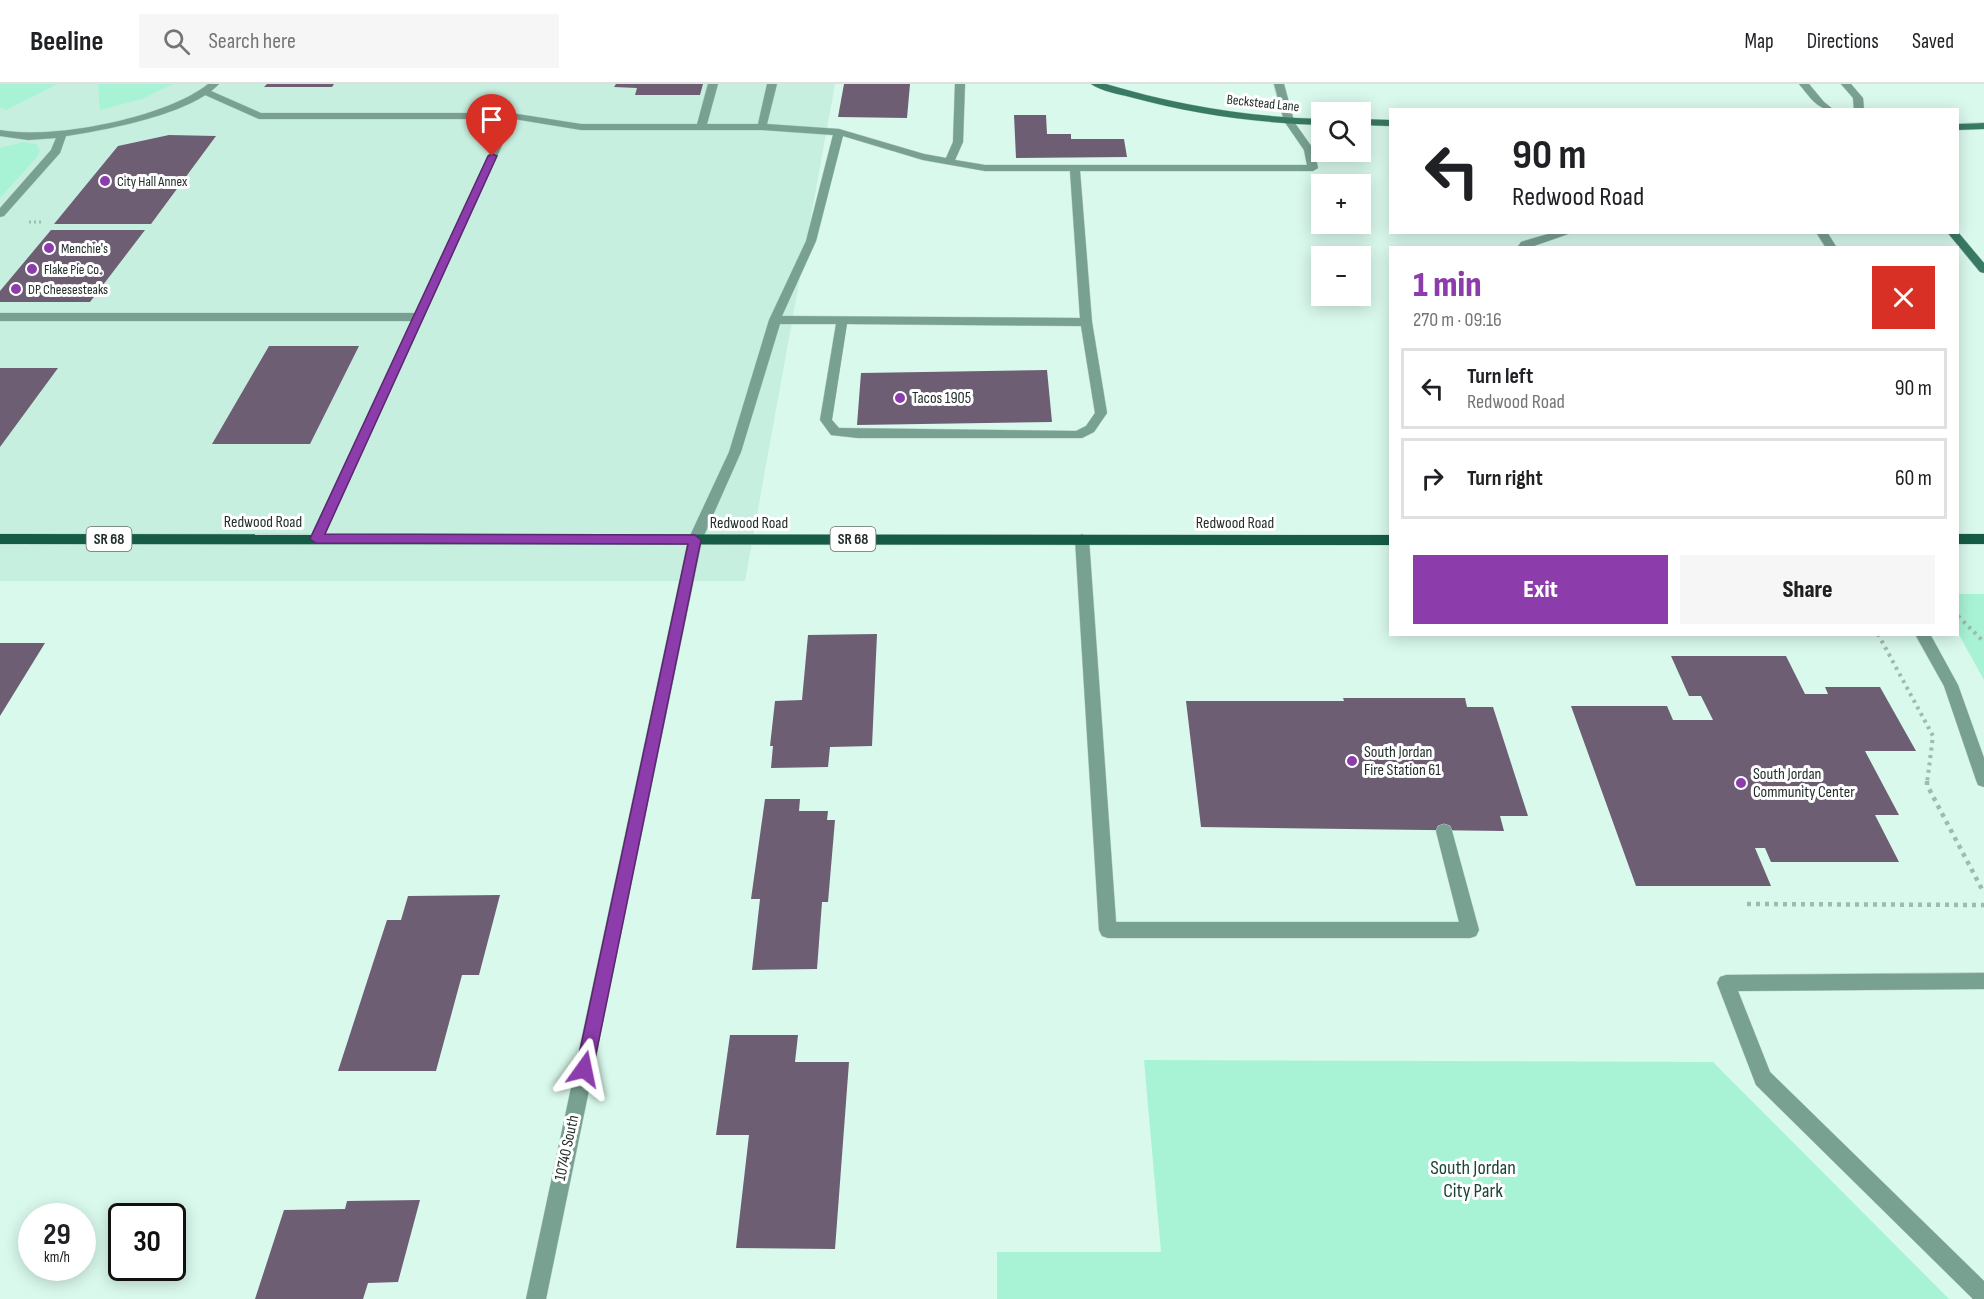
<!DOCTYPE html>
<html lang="en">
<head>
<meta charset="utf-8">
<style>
	:root { --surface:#fff; --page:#f6f6f6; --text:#202124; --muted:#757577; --line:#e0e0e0; --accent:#8c3cab }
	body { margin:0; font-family:"Sofia Sans Condensed",sans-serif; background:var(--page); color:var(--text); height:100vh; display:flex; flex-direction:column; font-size:22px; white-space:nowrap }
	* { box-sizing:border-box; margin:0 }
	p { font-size:20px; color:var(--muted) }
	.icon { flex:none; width:33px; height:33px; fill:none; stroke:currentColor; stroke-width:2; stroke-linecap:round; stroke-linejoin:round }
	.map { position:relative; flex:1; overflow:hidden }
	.sheet { position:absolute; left:1389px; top:162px; width:570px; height:390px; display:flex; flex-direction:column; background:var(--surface); border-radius:0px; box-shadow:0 3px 15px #0003 }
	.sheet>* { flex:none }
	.top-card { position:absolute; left:1389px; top:24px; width:570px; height:126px; border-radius:0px; box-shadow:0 3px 15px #0003; background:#fff; color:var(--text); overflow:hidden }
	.fabs { position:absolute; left:1311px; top:18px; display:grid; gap:12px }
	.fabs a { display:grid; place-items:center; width:60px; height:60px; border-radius:0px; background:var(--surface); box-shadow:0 3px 15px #0003; font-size:30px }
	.speed { position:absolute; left:18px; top:1119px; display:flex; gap:12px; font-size:30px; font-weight:700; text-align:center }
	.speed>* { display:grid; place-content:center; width:78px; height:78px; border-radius:50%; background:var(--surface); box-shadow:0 3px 15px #0003; line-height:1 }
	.speed small { font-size:15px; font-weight:400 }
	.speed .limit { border:3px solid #111; border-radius:9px; background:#fff; color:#111 }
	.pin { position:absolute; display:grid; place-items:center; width:51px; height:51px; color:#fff; margin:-62px -26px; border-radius:50% 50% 50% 0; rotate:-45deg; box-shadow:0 0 6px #0007 }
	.pin .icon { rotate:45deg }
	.me { position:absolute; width:66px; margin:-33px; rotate:12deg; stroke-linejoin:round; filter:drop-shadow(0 0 4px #0008) }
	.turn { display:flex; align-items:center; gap:21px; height:126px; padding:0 24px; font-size:27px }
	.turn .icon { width:78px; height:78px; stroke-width:2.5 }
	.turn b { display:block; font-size:42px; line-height:51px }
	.round { display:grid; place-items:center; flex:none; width:63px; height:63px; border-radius:0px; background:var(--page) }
	.head { display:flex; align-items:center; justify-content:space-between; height:102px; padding:0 24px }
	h1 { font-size:36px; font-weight:800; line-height:45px; color:var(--accent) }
	.primary-button { display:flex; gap:12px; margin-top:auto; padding:12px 24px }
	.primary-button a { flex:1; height:69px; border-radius:0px; background:var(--accent); color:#fff; font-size:24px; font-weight:800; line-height:69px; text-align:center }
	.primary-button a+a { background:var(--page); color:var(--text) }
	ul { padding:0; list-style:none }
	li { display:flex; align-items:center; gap:18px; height:81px; margin:0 12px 9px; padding:0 12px; border:3px solid var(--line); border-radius:0px }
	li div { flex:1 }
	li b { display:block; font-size:22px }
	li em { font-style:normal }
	header { display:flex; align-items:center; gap:36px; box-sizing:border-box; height:84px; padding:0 30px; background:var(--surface); border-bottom:2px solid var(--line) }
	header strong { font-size:28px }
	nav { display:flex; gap:33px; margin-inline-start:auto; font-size:21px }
	.search { width:420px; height:54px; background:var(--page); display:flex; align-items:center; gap:15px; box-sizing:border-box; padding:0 21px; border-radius:0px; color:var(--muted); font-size:22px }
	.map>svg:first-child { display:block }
	.built { fill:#c7efdf }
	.green { fill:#a8f3d6 }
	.building { fill:#6d5e73 }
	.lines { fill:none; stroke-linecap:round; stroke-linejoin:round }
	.lane-casing { stroke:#b8d4c9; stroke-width:1 }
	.street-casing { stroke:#b8d4c9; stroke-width:1 }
	.secondary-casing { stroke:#b8d4c9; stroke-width:1 }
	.primary-casing { stroke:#b8d4c9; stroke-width:1 }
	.path-far2 { stroke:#a0bab0; stroke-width:3; stroke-dasharray:2 3; stroke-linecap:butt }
	.path-far1 { stroke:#a0bab0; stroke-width:4; stroke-dasharray:3 4.5; stroke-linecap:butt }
	.path { stroke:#a0bab0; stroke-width:4.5; stroke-dasharray:4 5; stroke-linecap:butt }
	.lane { fill:#78a191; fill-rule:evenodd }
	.street { fill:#78a191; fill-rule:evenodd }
	.secondary { fill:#397a64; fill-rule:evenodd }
	.primary { fill:#155b46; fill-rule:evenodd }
	.route { fill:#8c3cab; stroke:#5b276f; stroke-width:1.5 }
	.poi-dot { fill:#8c3cab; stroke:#fff; stroke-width:2 }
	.labels { text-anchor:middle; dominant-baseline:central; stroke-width:6; stroke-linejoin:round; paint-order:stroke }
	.far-street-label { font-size:14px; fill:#222e2a; stroke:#fff }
	.far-poi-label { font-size:14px; fill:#222e2a; stroke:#fff; text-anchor:start }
	.shield { fill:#fff; stroke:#646d6a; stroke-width:1.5 }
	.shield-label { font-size:15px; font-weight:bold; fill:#222e2a }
	.poi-label { font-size:16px; fill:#222e2a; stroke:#fff; text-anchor:start }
	.street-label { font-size:16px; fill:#222e2a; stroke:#fff }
	.near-park-label { font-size:20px; fill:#174536; stroke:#fff }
</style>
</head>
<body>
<header>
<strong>Beeline</strong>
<div class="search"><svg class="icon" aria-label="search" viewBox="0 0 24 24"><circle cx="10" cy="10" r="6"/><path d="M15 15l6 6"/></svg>Search here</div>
<nav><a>Map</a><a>Directions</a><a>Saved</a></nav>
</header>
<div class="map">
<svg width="1984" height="1215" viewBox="0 0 1984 1215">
	<rect width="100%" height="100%" fill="#d9f9ec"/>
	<!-- built -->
	<polygon class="built" points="0,0 835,0 745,497 0,497"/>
	<!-- green -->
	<g class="green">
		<polygon points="0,0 57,0 6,26 0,23"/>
		<polygon points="98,0 173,0 142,15 100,26"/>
		<polygon points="23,58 36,60 40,66 36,74 0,114 0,64"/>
		<polygon points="1958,510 1984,510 1984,596 1958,549"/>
		<polygon points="1144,976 1713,978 1949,1215 997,1215 997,1168 1161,1168"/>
	</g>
	<!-- building -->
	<g class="building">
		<polygon points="267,0 334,0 332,3 264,3"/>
		<polygon points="616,0 703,0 700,11 635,11 637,4 614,3"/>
		<polygon points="844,0 910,0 907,34 838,33"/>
		<polygon points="1014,31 1046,31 1047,50 1071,50 1071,55 1124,55 1127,73 1016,74"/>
		<polygon points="169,51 216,52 151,140 54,140 118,62"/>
		<polygon points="51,146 145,146 90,218 0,218 0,207"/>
		<polygon points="269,262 359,262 310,360 212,360"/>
		<polygon points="0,284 58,284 0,363"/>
		<polygon points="1047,286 1052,338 857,341 861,289"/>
		<polygon points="877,550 872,662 830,663 828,683 771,684 773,662 770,662 775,617 802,616 808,551"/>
		<polygon points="0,559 45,559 0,632"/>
		<polygon points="1671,572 1786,572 1805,610 1828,610 1825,603 1880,603 1916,667 1865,667 1899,731 1875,731 1899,778 1771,778 1765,764 1755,764 1771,802 1636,802 1571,622 1667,622 1673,636 1713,636 1701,612 1689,612"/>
		<polygon points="1343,614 1465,614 1467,623 1493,623 1528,732 1500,732 1504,747 1201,743 1186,617 1344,617"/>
		<polygon points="765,715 800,715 799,727 828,727 827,736 835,736 828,818 822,818 817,885 752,886 760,815 751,815"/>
		<polygon points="500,811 479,891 462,891 436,987 338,987 387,836 401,836 408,812"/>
		<polygon points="730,951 798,951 795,978 849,978 835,1165 736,1164 749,1051 716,1051"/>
		<polygon points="420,1116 398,1198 368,1199 363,1215 255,1215 284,1126 345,1125 347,1117"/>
	</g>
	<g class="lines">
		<!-- lane casing -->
		<g class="lane-casing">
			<g id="lane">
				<path d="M708 0H718L707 40H758L767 0H777L767 40 839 45 924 70 946 74 953 58 955 0H965L963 58 955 76 985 81H1307L1304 66 1284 37 1289 34 1292 35 1314 66 1318 84 1313 87H1080L1092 238 1107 329 1094 348 1082 354H858L831 351 820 336 836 240H780L741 368 702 456 695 461 688 456 729 368 769 236 806 157 833 51 762 46H581L514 35 323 455 316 460 309 455 413 237H0V229H416L505 35H259L205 11V7H211L261 29H511L581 40H697ZM843 52 923 76 985 87H1070L1080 234 782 232 816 157ZM847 240 1081 242 1095 329 1086 342 1076 347 839 344 832 336Z"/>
				<polygon points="1555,148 1574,148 1528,164 1517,164 1521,158"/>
				<polygon points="1816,148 1827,148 1837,164 1826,164"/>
				<polygon points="1082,450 1089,455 1116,838 1459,838 1436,747 1438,742 1444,740 1450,742 1452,747 1479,846 1476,852 1470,854 1108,854 1102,852 1099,846 1075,455"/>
				<polygon points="1915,550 1930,550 1958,601 1984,674 1984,703 1978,701 1976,696 1944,602"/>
				<polygon points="1984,889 1984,905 1738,907 1770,988 1984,1197 1984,1215 1973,1215 1756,1001 1717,899 1720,893 1726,891"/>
			</g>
		</g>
		<!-- street casing -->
		<g class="street-casing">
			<g id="street">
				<path d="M208 0H219C191 30 107 46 66 52L60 69 4 132 0 133V124L51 66 56 54 28 56 0 52V46C52 56 166 34 208 0Z"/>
				<polygon points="1274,0 1284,0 1294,37 1292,39 1284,37"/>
				<path d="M1799 0H1809L1824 18 1834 26C1817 26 1810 13 1799 0Z"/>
				<polygon points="1841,0 1851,0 1863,14 1864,26 1854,26 1853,14"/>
				<polygon points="695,451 702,456 546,1215 526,1215 688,456"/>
			</g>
		</g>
		<!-- secondary casing -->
		<g class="secondary-casing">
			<g id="secondary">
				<path d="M1091 0H1106C1176 21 1248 33 1322 35V41C1256 39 1193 30 1130 13 1118 10 1101 7 1091 0Z"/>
				<polygon points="1360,35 1390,36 1390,42 1360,41"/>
				<polygon points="1984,39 1984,45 1958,46 1958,40"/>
				<polygon points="1947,148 1958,148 1984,179 1984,189 1980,188"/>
			</g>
		</g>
		<!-- primary casing -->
		<g class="primary-casing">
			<g id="primary">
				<polygon points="0,450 1390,451 1390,461 0,460"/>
				<rect x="1958" y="450" width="26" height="10"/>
			</g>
		</g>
		<!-- path-far2 -->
		<polyline class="path-far2" points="29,138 42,138"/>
		<!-- path-far1 -->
		<g class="path-far1">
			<polyline points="1958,532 1984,558"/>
			<polyline points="1878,550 1933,652 1927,699"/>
		</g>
		<!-- path -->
		<g class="path">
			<polyline points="1927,697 1927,701 1984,809"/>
			<polyline points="1747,820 1984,821"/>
		</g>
		<!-- lane -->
		<use href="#lane" class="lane"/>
		<!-- street -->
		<use href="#street" class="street"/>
		<!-- secondary -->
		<use href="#secondary" class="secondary"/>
		<!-- primary -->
		<use href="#primary" class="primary"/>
	</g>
	<!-- route -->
	<polygon class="route" points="492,70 497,72 325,450 695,451 701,456 593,985 590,991 584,993 578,991 576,985 688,460 316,459 310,455 488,72"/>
	<!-- markers -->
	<g class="poi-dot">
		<circle cx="105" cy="97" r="6"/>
		<circle cx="49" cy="164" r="6"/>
		<circle cx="32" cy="185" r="6"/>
		<circle cx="16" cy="205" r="6"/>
		<circle cx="900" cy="314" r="6"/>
		<circle cx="1352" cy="677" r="6"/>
		<circle cx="1741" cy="699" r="6"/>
	</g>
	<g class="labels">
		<!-- far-street labels -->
		<g class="far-street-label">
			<text transform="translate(1263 19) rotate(6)">Beckstead Lane</text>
		</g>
		<!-- far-poi labels -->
		<g class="far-poi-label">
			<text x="117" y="97">City Hall Annex</text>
			<text x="61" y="164">Menchie's</text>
			<text x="44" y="185">Flake Pie Co.</text>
			<text x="28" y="205">DP Cheesesteaks</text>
		</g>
		<!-- shield labels -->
		<g class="shield">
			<rect x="86.5" y="443" width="45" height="24" rx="4.5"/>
			<rect x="830.5" y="443" width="45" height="24" rx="4.5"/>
		</g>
		<g class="shield-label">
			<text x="109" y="455">SR 68</text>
			<text x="853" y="455">SR 68</text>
		</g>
		<!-- poi labels -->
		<g class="poi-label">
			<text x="912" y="314">Tacos 1905</text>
			<text x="1364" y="668">South Jordan<tspan x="1364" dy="18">Fire Station 61</tspan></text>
			<text x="1753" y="690">South Jordan<tspan x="1753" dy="18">Community Center</tspan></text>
		</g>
		<!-- street labels -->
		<g class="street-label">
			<text x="263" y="438">Redwood Road</text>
			<text x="749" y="439">Redwood Road</text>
			<text x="1235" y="439">Redwood Road</text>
			<text transform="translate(567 1064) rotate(-78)">10740 South</text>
		</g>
		<!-- near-park labels -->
		<g class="near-park-label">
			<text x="1473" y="1084">South Jordan<tspan x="1473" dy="23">City Park</tspan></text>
		</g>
	</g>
</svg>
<div class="fabs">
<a><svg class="icon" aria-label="search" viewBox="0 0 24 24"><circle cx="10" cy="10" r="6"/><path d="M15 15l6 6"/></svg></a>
<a>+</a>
<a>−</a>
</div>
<div class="speed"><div>29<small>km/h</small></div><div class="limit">30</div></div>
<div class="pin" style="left:492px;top:72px;background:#d93025"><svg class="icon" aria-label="arrive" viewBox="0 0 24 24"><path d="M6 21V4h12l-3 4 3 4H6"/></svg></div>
<svg class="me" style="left:584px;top:985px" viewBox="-20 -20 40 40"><path d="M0-17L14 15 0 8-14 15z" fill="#8c3cab" stroke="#fff" stroke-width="4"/></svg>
<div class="top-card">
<div class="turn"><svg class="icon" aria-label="left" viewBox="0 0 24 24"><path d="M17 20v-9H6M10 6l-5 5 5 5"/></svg><div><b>90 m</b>Redwood Road</div></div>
</div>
<section class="sheet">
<div class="head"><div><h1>1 min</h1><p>270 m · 09:16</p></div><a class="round" style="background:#d93025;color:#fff"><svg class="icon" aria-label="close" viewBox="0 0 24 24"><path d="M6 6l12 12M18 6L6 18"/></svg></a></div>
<ul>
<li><svg class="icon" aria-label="left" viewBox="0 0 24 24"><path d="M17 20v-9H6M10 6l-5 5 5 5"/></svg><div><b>Turn left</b><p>Redwood Road</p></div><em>90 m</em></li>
<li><svg class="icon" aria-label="right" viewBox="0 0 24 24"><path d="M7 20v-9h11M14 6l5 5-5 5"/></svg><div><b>Turn right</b></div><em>60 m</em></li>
</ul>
<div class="primary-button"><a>Exit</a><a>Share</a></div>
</section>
</div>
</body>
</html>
